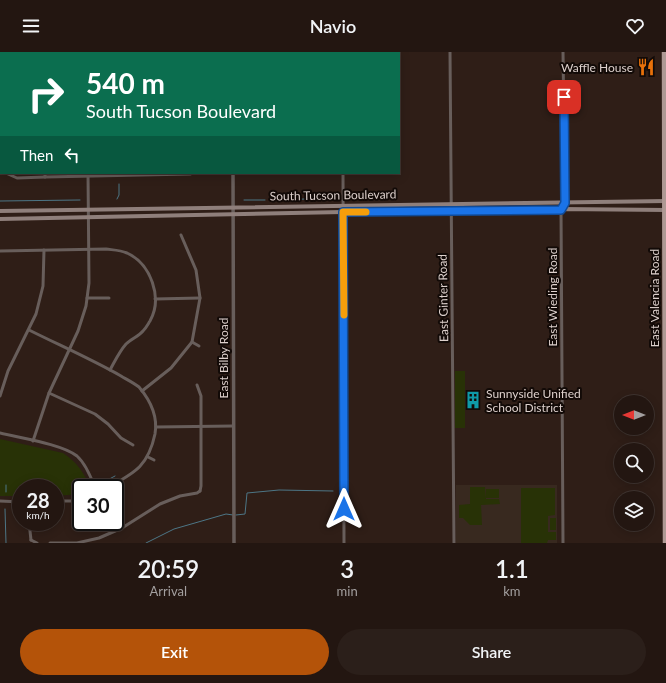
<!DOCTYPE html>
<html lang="en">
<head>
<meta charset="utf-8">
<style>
	:root { --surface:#231611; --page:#2b1f1a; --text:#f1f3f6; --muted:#a39f9f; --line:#403531; --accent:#b45309 }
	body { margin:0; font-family:Lato,sans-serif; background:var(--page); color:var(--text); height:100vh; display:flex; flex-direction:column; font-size:15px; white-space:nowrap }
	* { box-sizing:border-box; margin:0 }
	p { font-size:13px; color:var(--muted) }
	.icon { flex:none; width:22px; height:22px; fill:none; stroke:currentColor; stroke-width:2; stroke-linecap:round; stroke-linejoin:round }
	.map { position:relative; height:491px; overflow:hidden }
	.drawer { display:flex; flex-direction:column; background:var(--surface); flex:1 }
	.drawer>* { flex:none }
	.banner { position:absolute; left:0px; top:0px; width:400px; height:122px; box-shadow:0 2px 10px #0003,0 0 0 1px var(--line); background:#0b6e4f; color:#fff; overflow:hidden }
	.needle { width:26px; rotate:270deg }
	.buttons { position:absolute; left:614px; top:343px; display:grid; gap:8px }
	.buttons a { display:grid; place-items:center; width:40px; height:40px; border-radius:50%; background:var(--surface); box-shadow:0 2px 10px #0003,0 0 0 1px var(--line); font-size:20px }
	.speed { position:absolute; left:12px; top:427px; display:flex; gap:8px; font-size:20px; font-weight:700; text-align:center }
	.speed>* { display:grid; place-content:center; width:52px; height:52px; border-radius:50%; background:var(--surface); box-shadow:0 2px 10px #0003,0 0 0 1px var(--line); line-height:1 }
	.speed small { font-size:10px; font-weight:400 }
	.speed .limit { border:2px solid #111; border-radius:6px; background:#fff; color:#111 }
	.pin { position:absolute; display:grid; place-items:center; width:34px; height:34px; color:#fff; margin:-17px; border-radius:8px; box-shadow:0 2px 6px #0006 }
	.me { position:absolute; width:44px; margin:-22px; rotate:0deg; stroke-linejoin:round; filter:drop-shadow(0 0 3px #0008) }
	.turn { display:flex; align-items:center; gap:14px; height:84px; padding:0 20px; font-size:18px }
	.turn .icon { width:52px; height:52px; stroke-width:2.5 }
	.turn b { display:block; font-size:28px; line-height:34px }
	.then { display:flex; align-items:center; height:38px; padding:0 20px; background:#0003; gap:8px; font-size:15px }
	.eta { display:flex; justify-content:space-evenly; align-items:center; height:68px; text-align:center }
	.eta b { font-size:24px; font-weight:600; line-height:28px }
	.primary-button { display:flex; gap:8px; margin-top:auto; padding:8px 20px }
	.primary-button a { flex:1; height:46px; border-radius:24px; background:var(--accent); color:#fff; font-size:16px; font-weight:600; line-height:46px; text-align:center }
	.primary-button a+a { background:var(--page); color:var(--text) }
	header { display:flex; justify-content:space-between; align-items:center; height:52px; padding:0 20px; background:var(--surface); font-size:18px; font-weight:600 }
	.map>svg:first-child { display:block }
	.education { fill:#38291f }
	.green { fill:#283206 }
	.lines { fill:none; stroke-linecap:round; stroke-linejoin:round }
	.stream { stroke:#4d7686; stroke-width:1 }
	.minor { stroke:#685e5b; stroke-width:3 }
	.tertiary { stroke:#685e5b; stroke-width:3.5 }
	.secondary { stroke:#8f7f7b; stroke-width:4 }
	.primary { stroke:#ae9994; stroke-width:4.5 }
	.route-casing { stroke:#114b97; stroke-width:10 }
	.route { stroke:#1a73e8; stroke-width:7 }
	.slow { stroke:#f59e0b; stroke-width:7 }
	.labels { text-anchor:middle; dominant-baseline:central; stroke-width:4; stroke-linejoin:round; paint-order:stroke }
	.poi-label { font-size:12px; fill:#ddd0cc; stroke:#120a07; text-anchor:end }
	.street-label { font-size:12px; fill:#ddd0cc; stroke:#120a07 }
</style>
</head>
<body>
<header><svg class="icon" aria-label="menu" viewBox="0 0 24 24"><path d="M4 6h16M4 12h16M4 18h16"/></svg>Navio<svg class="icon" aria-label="heart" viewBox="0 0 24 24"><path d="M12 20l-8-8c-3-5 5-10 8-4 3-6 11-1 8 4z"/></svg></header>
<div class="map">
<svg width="666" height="491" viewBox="0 0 666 491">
	<rect width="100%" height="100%" fill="#2f1e17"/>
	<!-- education -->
	<rect class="education" x="456" y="433" width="101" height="58"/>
	<!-- green -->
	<g class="green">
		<rect x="455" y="319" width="10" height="57"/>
		<path d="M0 387 63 401C77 410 84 421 91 436H81V442L55 444V436H21V444H0Z"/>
		<polygon points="470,435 485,435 486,447 499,447 500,452 481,453 482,473 470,473 463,466 459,466 459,453 470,452"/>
		<polygon points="521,436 555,436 555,463 548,464 548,480 556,480 556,488 548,488 547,491 521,491"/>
		<rect x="486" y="437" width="13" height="9"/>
		<rect x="550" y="466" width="6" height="12"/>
	</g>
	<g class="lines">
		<!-- stream -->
		<g class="stream">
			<polyline points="69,1 70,0"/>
			<polyline points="0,93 1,92"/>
			<polyline points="117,147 119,143 119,132"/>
			<polyline points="312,147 336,147"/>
			<polyline points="244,148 265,148"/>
			<polyline points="271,148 306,147"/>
			<polyline points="0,149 80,148"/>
			<polyline points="100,432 115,424"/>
			<polyline points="77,436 87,434"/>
			<polyline points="6,440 6,433"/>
			<polyline points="5,457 6,491"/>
			<polyline points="236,463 245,462 247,441 279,438 333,439"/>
			<polyline points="146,491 174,477 226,462 233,463"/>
		</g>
		<!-- minor -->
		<g class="minor">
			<polyline points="342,0 342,1"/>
			<polyline points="450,0 454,491"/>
			<polyline points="112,1 112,0"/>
			<polyline points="155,1 155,0"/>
			<polyline points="198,1 198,0"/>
			<polyline points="45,121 45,125 190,122 193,121"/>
			<polyline points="343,121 344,491"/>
			<polyline points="8,122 17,126 45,125"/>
			<path d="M0 199 106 197C113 198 120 198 127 201 151 212 163 246 150 269 148 272 146 276 143 279 139 284 131 287 126 292 119 300 115 309 110 318"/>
			<polyline points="87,246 109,246"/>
			<polyline points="155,247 200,246"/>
			<path d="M29 278C59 293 91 307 121 324 126 327 134 331 139 335 150 348 158 365 155 382 148 415 134 421 107 436"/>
			<polyline points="192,290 199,294"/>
			<polyline points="197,333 201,344 201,434 200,439"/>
			<polyline points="142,339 171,316 192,290 200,246 196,218 181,183"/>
			<polyline points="49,341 95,362 108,372 121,386 133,393"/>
			<polyline points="0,344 8,319 36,262 43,234 44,198"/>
			<polyline points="156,375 233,374"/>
			<path d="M0 381C20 386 62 392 77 404 86 412 91 425 95 436"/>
			<polyline points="33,389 49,341 78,279 86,254 89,231 88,121"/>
			<polyline points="148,405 154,408"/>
			<polyline points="0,449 21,450"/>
			<polyline points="55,449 75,449 81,447"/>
			<polyline points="29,470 31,488"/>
			<polyline points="31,488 37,491"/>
			<polyline points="50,491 77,491 99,486 122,476 160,452 180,444 197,441 200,439"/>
			<polyline points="563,491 561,157 565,151 563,0"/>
		</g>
		<!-- tertiary -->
		<g class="tertiary">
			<polyline points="232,0 232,1"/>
			<polyline points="233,121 234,491"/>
		</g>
		<!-- secondary -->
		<g class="secondary">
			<polyline points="0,159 666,149"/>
			<polyline points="0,167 343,160 561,157 666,158"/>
		</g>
		<!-- primary -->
		<polyline class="primary" points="664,0 665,491"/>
	</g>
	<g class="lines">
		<!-- route casing -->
		<g class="route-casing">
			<polyline id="route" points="344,457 343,160 561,158 565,151 564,45"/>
		</g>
		<!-- route -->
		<use href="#route" class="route"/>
		<!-- slow -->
		<polyline class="slow" points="344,263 343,160 366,160"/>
	</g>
	<!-- icons -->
	<defs>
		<g id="restaurant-bare" transform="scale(1.38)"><path d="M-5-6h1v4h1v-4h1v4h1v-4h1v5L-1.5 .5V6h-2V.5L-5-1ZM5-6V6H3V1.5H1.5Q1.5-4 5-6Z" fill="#e8710a" stroke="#120a07" stroke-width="2.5" paint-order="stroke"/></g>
		<g id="building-bare" transform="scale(1.38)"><path d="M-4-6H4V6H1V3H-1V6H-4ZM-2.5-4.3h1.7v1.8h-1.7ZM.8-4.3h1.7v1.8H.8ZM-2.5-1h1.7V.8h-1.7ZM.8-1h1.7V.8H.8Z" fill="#0f9aa8" stroke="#120a07" stroke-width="2.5" paint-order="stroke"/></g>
	</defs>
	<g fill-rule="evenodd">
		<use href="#restaurant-bare" x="646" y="15"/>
		<use href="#building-bare" x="473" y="348"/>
	</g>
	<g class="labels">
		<!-- poi labels -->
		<g class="poi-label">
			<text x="633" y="15">Waffle House</text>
			<text x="486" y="341" text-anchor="start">Sunnyside Unified<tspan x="486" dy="14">School District</tspan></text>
		</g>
		<!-- street labels -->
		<g class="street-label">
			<text transform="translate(333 143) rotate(-1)">South Tucson Boulevard</text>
			<text transform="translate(552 245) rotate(-90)">East Wieding Road</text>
			<text transform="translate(443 246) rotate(-91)">East Ginter Road</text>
			<text transform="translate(654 246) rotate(-90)">East Valencia Road</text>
			<text transform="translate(223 306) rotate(-90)">East Bilby Road</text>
		</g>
	</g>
</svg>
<div class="buttons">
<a><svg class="needle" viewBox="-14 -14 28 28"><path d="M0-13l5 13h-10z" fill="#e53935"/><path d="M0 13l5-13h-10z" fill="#a39f9f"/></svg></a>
<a><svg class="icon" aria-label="search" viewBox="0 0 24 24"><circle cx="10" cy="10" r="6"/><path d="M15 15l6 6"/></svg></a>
<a><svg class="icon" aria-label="layers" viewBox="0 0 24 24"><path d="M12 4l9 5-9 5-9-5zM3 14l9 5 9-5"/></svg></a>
</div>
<div class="speed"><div>28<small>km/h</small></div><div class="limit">30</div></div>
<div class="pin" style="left:564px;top:45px;background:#d93025"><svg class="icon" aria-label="arrive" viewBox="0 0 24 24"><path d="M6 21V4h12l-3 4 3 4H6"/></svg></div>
<svg class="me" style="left:344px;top:457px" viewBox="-20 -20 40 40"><path d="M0-17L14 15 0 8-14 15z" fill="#1a73e8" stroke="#fff" stroke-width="4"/></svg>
<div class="banner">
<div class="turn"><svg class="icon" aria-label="right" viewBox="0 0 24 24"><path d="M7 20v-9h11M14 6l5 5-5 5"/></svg><div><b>540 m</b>South Tucson Boulevard</div></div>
<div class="then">Then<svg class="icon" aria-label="left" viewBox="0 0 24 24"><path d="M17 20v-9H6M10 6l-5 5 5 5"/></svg></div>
</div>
</div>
<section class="drawer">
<div class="eta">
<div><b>20:59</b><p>Arrival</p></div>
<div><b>3</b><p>min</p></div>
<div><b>1.1</b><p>km</p></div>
</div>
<div class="primary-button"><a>Exit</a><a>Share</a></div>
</section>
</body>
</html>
